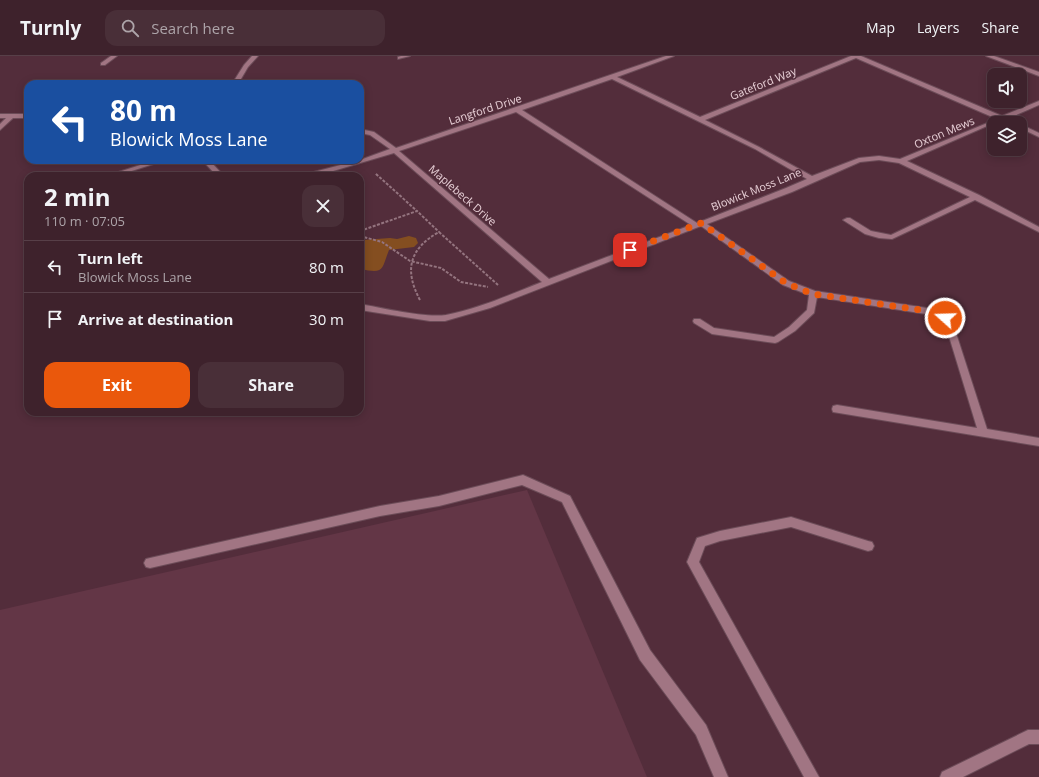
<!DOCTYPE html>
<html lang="en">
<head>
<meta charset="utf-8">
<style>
	:root { --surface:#3e222c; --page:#492f38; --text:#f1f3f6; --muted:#ada4a9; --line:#573f48; --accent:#ea580c }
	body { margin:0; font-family:"Open Sans",sans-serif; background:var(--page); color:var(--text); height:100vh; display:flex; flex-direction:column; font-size:15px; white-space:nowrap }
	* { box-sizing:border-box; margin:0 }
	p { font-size:13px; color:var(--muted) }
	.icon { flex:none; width:22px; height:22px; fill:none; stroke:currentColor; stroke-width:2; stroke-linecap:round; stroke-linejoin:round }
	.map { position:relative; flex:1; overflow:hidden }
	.drawer { position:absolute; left:24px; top:116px; width:340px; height:244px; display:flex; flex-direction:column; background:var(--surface); border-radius:12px; box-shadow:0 2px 10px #0003,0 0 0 1px var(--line) }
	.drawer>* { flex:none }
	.top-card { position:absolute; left:24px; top:24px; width:340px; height:84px; border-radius:12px; box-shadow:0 2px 10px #0003,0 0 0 1px var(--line); background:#1a4fa0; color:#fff; overflow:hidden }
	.controls { position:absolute; left:987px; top:12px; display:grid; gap:8px }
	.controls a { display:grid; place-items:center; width:40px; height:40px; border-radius:8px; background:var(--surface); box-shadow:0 2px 10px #0003,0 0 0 1px var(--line); font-size:20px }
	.pin { position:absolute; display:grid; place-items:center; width:34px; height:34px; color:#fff; margin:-17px; border-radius:8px; box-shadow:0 2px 6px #0006 }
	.me { position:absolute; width:44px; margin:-22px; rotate:290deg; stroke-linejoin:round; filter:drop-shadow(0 0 3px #0008) }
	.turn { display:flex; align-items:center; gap:14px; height:84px; padding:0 20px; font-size:18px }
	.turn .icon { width:52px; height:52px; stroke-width:2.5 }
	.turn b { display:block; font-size:28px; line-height:34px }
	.round { display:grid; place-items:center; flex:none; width:42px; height:42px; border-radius:12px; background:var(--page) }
	.headline { display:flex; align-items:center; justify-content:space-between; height:68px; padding:0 20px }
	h1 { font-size:24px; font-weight:700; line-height:30px }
	.cta { display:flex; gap:8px; margin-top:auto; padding:8px 20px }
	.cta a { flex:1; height:46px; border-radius:12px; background:var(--accent); color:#fff; font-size:16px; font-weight:700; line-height:46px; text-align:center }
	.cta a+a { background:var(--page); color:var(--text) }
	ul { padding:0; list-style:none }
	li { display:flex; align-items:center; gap:12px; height:52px; padding:0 20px; border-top:1px solid var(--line) }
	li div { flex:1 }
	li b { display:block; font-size:15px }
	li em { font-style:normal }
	header { display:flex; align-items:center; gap:24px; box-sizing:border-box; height:56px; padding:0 20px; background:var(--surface); border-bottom:1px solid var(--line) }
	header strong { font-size:19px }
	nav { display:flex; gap:22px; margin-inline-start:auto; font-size:14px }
	.search { width:280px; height:36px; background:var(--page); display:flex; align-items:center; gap:10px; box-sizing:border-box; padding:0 14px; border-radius:12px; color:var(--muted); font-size:15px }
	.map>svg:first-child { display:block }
	.built { fill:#633646 }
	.green { fill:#844e20 }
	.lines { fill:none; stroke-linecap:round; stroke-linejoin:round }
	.minor-casing { stroke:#6c4c58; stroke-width:2 }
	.path-far1 { stroke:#94747f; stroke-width:1.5; stroke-dasharray:2.5 1; stroke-linecap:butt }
	.path { stroke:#94747f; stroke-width:2; stroke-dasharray:3 1.5; stroke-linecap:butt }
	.minor { fill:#a17583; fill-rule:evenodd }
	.route { stroke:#ea580c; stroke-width:7; stroke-dasharray:0 12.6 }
	.labels { text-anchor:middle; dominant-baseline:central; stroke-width:3; stroke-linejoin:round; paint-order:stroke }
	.far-street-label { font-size:11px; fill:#e8d0d7; stroke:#532d3b }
</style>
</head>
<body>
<header>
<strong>Turnly</strong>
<div class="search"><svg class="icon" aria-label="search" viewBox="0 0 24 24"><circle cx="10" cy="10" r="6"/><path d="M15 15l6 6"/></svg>Search here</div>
<nav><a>Map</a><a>Layers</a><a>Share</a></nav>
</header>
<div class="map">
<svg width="1039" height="721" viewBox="0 0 1039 721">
	<rect width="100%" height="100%" fill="#532d3b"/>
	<!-- built -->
	<polygon class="built" points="527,434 647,721 0,721 0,554"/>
	<!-- green -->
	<path class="green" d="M409 180 416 182 418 187 414 191 389 194C381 214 385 218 360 213V189L363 184 390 182 397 183Z"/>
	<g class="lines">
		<!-- minor casing -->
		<g class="minor-casing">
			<g id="minor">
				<polygon points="111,0 117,0 105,9 101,9 101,7"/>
				<polygon points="252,0 258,0 248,11 238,28 232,28 244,9"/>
				<polygon points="401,0 410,0 398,3 398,1"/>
				<path d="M666 0H674L617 21 700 61 851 0H861L1002 60 1039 45V49L1007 63 1015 67H1007L1002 65 994 67 907 105 979 139 1039 171V176L975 144 892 183 879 182 865 178 843 164 847 162H850L871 175 891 179 970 141 899 107 879 104 860 106 792 136 707 168 789 225 815 235 927 252 948 260 956 277 987 373 1039 382V390L833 356 832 353 833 350 837 349 977 372 948 277 942 264 926 258 817 241 814 257 795 275 778 286 775 287 712 278 694 267 693 265 694 263H700L714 272 774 281 789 271 807 254 809 239 783 229 701 170 490 252 445 265H430L360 254V248C382 252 425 262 446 259 478 253 511 238 542 226L394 97 323 118 313 120H301L302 119 360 104 390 93 370 79 360 77V73L374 76 396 92ZM856 2 997 63 900 103 879 100 859 102 812 120 759 91 705 64ZM612 23 755 93 807 123 786 132 697 167 522 54ZM516 56 691 169 549 223 399 95Z"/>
				<polygon points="986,0 994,0 1039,16 1039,20"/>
				<polygon points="0,58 28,58 28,62 13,62 0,74 0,68 6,62 0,62"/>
				<polygon points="1020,68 1039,77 1039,81 1020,72"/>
				<polygon points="156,104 166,104 116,120 106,120"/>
				<polygon points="202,104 209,104 224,120 217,120"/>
				<polygon points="523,419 570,440 650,594 706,669 728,721 714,721 696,679 640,604 562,446 522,429 439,450 380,460 150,512 146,511 144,507 146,503 150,502 380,450 439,440"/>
				<polygon points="791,461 868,485 872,486 874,490 872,494 868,495 791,471 720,485 705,490 699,506 819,721 804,721 687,506 697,482 720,475"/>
				<polygon points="1028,674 1039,674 1039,688 1029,688 963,721 940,721 942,716"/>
			</g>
		</g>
		<!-- path-far1 -->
		<g class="path-far1">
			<polyline points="230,107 237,104"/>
			<polyline points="376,118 377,119"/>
		</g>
		<!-- path -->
		<g class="path">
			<polyline points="376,118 417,155"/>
			<polyline points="360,175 417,155 439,176"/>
			<polyline points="360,180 382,186 410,205 441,212 461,226 488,231"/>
			<path d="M420 244C404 214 409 193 439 176L498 229"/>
		</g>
		<!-- minor -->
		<use href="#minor" class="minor"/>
	</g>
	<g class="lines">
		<!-- route -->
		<polyline class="route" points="630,194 701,167 786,227 813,238 927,255 945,262"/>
	</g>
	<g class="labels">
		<!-- far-street labels -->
		<g class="far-street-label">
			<text transform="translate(763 27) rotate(-22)">Gateford Way</text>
			<text transform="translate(485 53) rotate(-18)">Langford Drive</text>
			<text transform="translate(944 76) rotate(-23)">Oxton Mews</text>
			<text transform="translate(756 133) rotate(-22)">Blowick Moss Lane</text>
			<text transform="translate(463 139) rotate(41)">Maplebeck Drive</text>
		</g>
	</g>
</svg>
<div class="controls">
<a><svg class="icon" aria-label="sound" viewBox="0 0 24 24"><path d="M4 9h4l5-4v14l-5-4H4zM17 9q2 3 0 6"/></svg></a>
<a><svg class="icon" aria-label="layers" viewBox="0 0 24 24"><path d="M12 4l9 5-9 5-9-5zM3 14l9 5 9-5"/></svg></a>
</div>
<div class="pin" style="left:630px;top:194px;background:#d93025"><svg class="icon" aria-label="arrive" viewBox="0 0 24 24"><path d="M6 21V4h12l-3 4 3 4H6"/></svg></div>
<svg class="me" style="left:945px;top:262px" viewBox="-20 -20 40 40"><circle r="17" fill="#ea580c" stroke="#fff" stroke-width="3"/><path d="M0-11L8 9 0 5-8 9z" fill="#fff"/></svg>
<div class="top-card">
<div class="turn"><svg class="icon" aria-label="left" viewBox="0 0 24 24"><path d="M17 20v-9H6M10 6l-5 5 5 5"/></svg><div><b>80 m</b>Blowick Moss Lane</div></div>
</div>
<section class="drawer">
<div class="headline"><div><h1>2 min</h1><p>110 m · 07:05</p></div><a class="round"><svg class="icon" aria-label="close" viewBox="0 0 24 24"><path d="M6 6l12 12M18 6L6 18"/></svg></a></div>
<ul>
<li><svg class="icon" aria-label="left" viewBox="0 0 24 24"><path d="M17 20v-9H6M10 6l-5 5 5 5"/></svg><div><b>Turn left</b><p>Blowick Moss Lane</p></div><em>80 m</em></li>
<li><svg class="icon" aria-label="arrive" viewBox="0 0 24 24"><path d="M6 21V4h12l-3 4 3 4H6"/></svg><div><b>Arrive at destination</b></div><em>30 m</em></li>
</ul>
<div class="cta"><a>Exit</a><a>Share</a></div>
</section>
</div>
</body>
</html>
